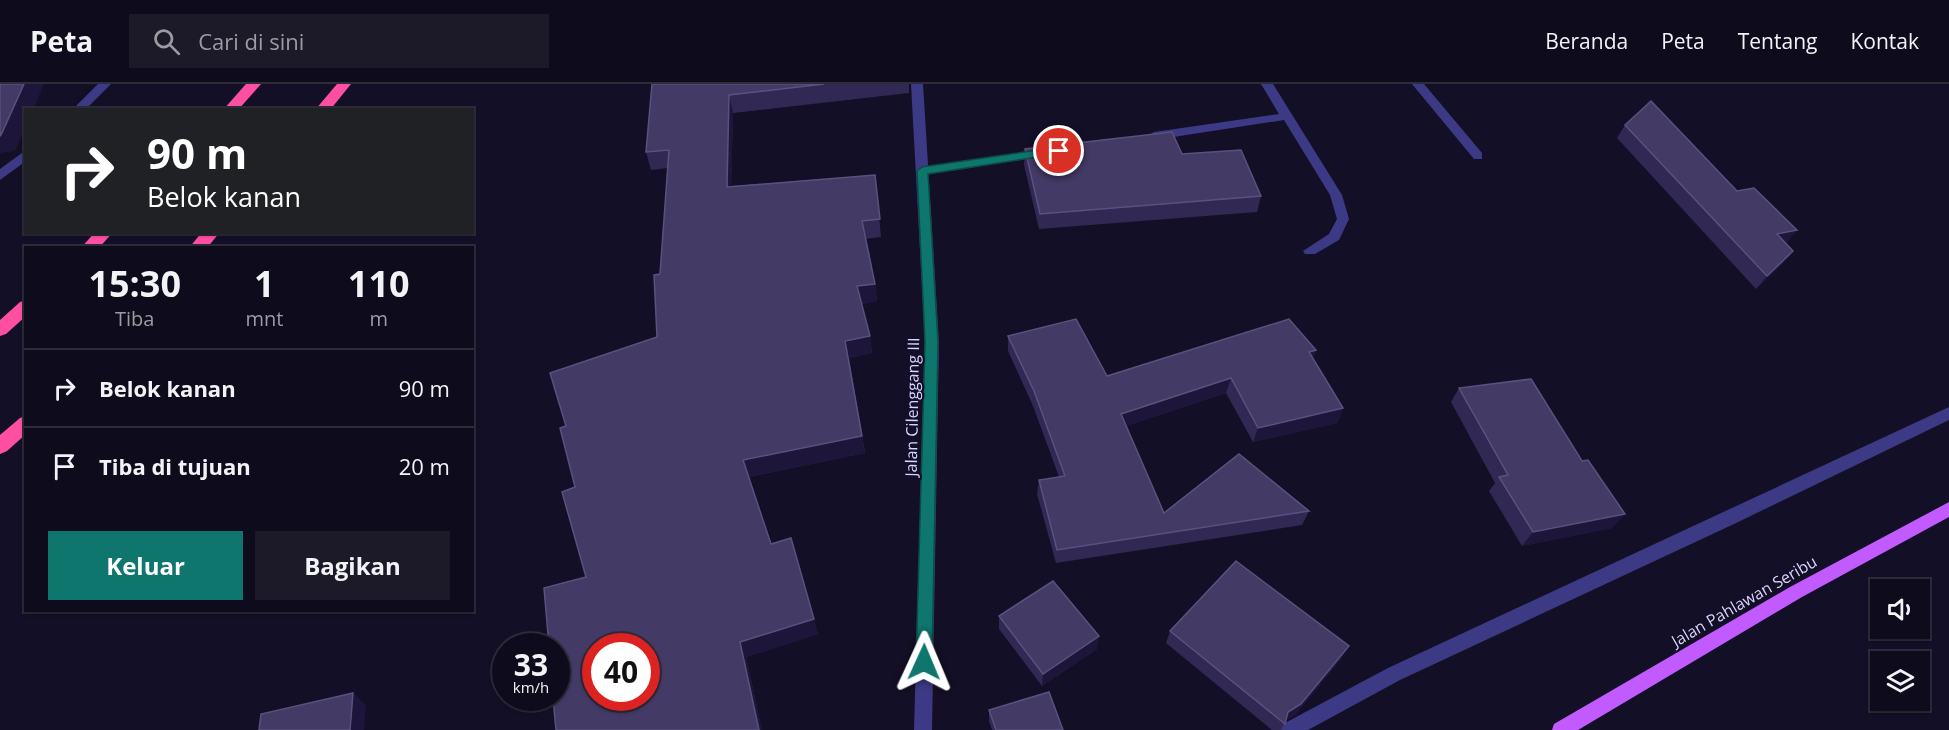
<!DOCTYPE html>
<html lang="id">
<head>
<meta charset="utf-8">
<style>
	:root { --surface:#0e0b1c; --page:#1c1929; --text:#f1f3f6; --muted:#9b9ba3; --line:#2e2b3b; --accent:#0f766e }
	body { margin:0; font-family:"Open Sans",sans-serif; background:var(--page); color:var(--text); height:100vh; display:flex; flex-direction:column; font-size:22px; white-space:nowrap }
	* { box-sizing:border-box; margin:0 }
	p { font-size:20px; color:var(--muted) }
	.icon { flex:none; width:33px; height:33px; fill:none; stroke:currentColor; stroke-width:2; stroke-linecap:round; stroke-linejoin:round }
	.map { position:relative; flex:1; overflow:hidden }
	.panel { position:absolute; left:24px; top:162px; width:450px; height:366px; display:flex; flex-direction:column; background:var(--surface); border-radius:0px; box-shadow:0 2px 4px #0004,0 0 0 2px var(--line) }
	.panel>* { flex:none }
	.banner { position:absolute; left:24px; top:24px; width:450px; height:126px; border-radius:0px; box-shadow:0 2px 4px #0004,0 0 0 2px var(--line); background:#202124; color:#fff; overflow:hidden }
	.buttons { position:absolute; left:1870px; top:495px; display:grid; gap:12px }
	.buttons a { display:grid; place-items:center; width:60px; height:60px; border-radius:0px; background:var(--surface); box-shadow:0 2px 4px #0004,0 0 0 2px var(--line); font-size:30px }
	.speed { position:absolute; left:492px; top:549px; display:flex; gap:12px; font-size:30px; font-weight:700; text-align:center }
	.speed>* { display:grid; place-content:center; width:78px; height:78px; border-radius:50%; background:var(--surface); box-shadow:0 2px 4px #0004,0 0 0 2px var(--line); line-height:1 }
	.speed small { font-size:15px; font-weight:400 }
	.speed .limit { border:9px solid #d22; background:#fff; color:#111 }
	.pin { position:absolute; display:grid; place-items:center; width:51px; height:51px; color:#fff; margin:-26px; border:3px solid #fff; border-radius:50%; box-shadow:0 2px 6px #0007 }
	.me { position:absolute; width:66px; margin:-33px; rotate:1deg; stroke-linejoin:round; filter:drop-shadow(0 0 4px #0008) }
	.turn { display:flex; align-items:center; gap:21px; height:126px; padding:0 24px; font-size:27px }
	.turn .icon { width:78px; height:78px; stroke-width:2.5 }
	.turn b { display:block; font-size:42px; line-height:51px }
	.eta { display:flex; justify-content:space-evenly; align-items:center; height:102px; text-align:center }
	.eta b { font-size:36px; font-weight:700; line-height:42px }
	.primary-button { display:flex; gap:12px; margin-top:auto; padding:12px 24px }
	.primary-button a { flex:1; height:69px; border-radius:0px; background:var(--accent); color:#fff; font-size:24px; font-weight:700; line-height:69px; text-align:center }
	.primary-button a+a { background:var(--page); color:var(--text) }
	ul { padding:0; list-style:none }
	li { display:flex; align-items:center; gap:18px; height:78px; padding:0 24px; border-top:2px solid var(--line) }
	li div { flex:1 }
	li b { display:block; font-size:22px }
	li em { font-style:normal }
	header { display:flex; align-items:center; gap:36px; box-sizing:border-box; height:84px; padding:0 30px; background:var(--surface); border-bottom:2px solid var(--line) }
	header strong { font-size:28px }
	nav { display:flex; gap:33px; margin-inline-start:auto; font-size:21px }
	.search { width:420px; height:54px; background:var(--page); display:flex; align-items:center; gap:15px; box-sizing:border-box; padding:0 21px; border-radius:0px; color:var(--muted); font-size:22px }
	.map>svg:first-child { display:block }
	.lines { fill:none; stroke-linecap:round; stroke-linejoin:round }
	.service { fill:#3d3a85; fill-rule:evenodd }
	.minor { fill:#3d3a85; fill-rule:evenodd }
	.tertiary { fill:#3d3a85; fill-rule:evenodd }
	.primary { fill:#c25bff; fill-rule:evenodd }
	.motorway { fill:#ff4fa3; fill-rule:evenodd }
	.wall { fill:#312854 }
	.shaded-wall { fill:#1d163a }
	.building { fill:#433a66; stroke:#5a527e; stroke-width:1.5; fill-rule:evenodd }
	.route { fill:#0f766e; stroke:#0a4d48; stroke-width:1.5 }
	.labels { text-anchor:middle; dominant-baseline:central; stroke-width:4.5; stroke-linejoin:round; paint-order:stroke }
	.street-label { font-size:16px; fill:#d9d4ff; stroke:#130f26 }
</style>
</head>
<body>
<header>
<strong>Peta</strong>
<div class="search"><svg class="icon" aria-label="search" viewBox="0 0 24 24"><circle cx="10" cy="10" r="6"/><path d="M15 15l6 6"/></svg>Cari di sini</div>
<nav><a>Beranda</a><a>Peta</a><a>Tentang</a><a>Kontak</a></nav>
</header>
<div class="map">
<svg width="1949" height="646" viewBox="0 0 1949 646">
	<rect width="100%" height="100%" fill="#130f26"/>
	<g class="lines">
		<!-- service -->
		<g class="service">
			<polygon points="1261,0 1273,0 1342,111 1349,135 1339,156 1315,170 1305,170 1303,167 1329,150 1337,135 1330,111 1284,36 1154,56 1148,52 1154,48 1279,30"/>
			<polygon points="1412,0 1424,0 1482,69 1482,75 1474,75"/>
			<polygon points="1044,65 1048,66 1048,72 922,91 916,87 922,83"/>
		</g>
		<!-- minor -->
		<g class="minor">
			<polygon points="98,0 111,0 85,26 72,26"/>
			<polygon points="26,66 26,77 0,96 0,85"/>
		</g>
		<!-- tertiary -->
		<g class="tertiary">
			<polygon points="911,0 923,0 939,258 932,646 914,646 925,258"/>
			<polygon points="1949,323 1949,336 1734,440 1400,596 1308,646 1281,646 1283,640 1388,584"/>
		</g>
		<!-- primary -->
		<polygon class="primary" points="1949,418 1949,433 1802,513 1578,646 1552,646 1554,640 1790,503"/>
		<!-- motorway -->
		<g class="motorway">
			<polygon points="246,0 261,0 238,26 223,26"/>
			<polygon points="337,0 351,0 330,26 315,26"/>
			<polygon points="95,148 113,148 99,164 81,164"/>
			<polygon points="202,148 220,148 207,164 189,164"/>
			<polygon points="26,216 26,232 6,250 0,252 0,236 20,218"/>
			<polygon points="26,332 26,350 7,367 0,370 0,351 20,334"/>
		</g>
	</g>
	<!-- wall -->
	<g class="wall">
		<polygon points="652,0 909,0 909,9 733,29 731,102 875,91 881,153 865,155 875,200 877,217 861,220 870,252 872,269 849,274 865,369 748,393 771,460 818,550 746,573 762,646 556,646 586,493 575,403 566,342 657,253 660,190 668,84 651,86 646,68"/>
		<polygon points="1625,41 1737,107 1797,146 1786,159 1793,167 1782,180 1756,205 1617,54"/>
		<polygon points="1025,65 1182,70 1261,112 1257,128 1039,145 1024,81"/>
		<polygon points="1008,252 1107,292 1316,266 1313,274 1343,324 1337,339 1253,358 1226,309 1126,342 1164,429 1309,427 1302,441 1056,479 1037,410 1039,396 1059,393 1033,322 1008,267"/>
		<polygon points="1459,304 1612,444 1522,462 1489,407 1495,399 1451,318"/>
		<polygon points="999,532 1097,565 1042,602 999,545"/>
		<polygon points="1170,547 1341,575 1295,631 1286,636 1281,646 1272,646 1166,559"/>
		<polygon points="989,626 1063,646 992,646 989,637"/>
	</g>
	<!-- shaded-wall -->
	<g class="shaded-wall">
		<polygon points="24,0 44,0 33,26 26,26 26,42 15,67 0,69 0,52"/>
		<polygon points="729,11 733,29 731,121 727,103"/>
		<polygon points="1797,146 1787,159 1767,163 1777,150"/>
		<polygon points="1793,167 1782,180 1756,205 1767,192"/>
		<polygon points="875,200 877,217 859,220 857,202"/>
		<polygon points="870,252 872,269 848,274 845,257"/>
		<polygon points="1316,266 1310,281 1309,268"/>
		<polygon points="1231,294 1226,309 1118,345 1121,330"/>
		<polygon points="1343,324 1337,339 1253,358 1258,344"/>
		<polygon points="862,352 865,369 747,393 743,376"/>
		<polygon points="1625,430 1612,444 1522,462 1533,448"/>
		<polygon points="814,535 818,550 746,573 762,646 759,646 740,558"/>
		<polygon points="1099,552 1097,565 1042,602 1043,590"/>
		<polygon points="1349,562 1341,575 1295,631 1283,638 1288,628"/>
		<polygon points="353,609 366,621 364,646 350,646"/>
	</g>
	<!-- building -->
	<g class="building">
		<polygon points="0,0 24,0 1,51 0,52"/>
		<path d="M652 0H824L729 11 727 103 875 91 880 135 862 137 875 200 857 202 870 252 845 257 862 352 743 376 771 460 791 454 814 535 740 558 759 646H556L553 614H556V562H549L544 504 586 493 562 408 575 403 560 344 566 342 550 289 657 253 654 191 660 190 669 66 646 68ZM596 562H646V614H596Z"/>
		<polygon points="1651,17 1737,107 1754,104 1797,146 1777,150 1793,167 1767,192 1625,41"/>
		<polygon points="1172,48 1182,70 1241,66 1261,112 1040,130 1025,65"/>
		<polygon points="1076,235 1107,292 1289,235 1316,266 1309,268 1343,324 1258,344 1231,294 1121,330 1164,429 1239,370 1309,427 1057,466 1039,396 1065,392 1034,307 1008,252"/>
		<polygon points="1531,295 1582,377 1588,376 1625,430 1533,448 1499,393 1508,391 1459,304"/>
		<polygon points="1236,477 1349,562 1301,620 1288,628 1285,640 1170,547"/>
		<polygon points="1053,497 1099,552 1043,590 999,532"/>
		<polygon points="1049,608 1063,646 996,646 989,626"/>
		<polygon points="353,609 350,646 259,646 261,630"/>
	</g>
	<!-- route -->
	<polygon class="route" points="1059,63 1065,67 1063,69 928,90 938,258 932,578 930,583 924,585 919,583 916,578 925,258 917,87 922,83"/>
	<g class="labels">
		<!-- street labels -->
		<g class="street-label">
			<text transform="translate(912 323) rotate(-89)">Jalan Cilenggang III</text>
			<text transform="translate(1744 517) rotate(-30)">Jalan Pahlawan Seribu</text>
		</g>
	</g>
</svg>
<div class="buttons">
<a><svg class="icon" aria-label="sound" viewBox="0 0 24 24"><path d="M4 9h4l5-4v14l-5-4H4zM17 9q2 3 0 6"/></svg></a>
<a><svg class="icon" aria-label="layers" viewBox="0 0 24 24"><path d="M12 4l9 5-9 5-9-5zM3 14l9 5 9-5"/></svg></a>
</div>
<div class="speed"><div>33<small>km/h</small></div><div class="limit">40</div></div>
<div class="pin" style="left:1059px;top:67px;background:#d93025"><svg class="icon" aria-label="arrive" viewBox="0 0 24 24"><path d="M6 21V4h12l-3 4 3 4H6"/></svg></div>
<svg class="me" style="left:924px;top:578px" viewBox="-20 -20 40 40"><path d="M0-17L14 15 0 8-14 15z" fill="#0f766e" stroke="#fff" stroke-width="4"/></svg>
<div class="banner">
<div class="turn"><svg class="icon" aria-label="right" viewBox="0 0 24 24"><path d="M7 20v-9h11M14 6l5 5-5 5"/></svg><div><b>90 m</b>Belok kanan</div></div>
</div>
<section class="panel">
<div class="eta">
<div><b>15:30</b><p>Tiba</p></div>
<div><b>1</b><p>mnt</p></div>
<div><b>110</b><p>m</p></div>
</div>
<ul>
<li><svg class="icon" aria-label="right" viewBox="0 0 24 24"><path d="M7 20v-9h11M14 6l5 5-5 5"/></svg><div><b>Belok kanan</b></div><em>90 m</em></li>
<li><svg class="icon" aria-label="arrive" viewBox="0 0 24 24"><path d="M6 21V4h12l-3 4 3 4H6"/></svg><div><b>Tiba di tujuan</b></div><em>20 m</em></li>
</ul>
<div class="primary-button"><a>Keluar</a><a>Bagikan</a></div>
</section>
</div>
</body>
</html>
